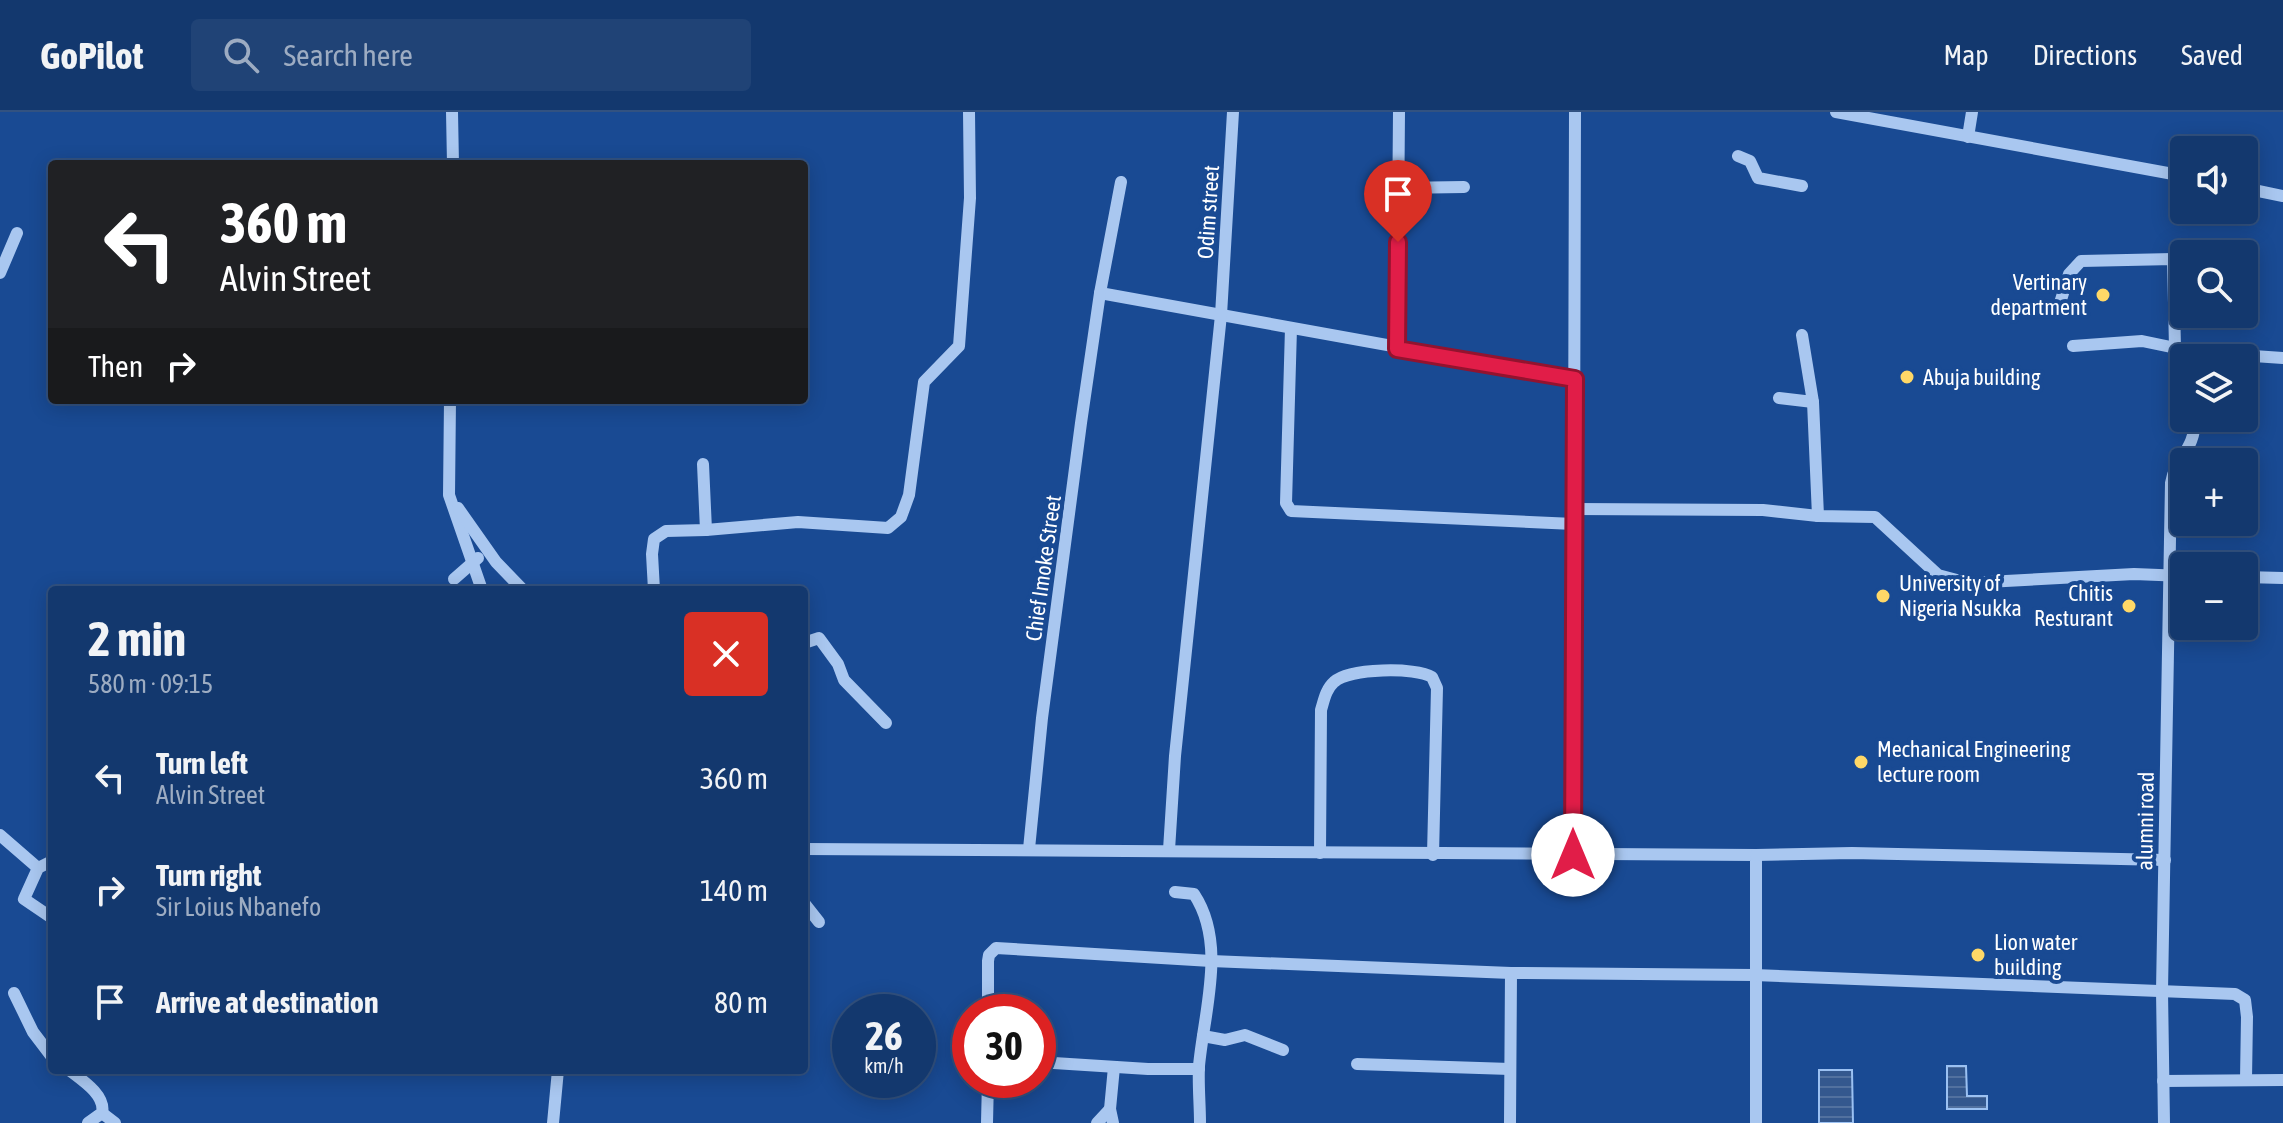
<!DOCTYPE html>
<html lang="en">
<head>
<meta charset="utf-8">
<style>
	:root { --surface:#13386e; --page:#204376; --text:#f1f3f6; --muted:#9dacc2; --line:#325281 }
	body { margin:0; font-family:"Asap Condensed",sans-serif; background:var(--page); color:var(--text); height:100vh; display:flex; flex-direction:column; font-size:30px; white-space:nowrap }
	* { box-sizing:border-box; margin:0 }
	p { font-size:26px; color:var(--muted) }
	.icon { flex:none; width:44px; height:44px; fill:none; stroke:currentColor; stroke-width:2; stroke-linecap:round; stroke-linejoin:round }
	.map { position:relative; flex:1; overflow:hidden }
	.panel { position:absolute; left:48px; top:474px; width:760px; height:488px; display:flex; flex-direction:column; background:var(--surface); border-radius:8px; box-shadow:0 4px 20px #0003,0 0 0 2px var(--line) }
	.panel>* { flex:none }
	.hud { position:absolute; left:48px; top:48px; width:760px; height:244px; border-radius:8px; box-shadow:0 4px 20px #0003,0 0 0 2px var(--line); background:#202124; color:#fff; overflow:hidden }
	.buttons { position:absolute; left:2170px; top:24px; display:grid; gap:16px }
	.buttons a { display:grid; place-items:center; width:88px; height:88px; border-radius:8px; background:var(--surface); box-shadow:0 4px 20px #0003,0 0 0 2px var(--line); font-size:40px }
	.speed { position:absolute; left:832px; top:882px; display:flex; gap:16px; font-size:40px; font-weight:700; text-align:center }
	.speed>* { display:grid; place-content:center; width:104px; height:104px; border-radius:50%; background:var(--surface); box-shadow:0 4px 20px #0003,0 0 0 2px var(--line); line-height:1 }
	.speed small { font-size:20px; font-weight:400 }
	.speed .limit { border:12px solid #d22; background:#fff; color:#111 }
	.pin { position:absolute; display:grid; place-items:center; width:68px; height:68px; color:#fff; margin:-82px -34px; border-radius:50% 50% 50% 0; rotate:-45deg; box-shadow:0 0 8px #0007 }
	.pin .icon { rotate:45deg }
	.me { position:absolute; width:88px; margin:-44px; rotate:0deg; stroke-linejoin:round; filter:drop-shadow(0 0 6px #0008) }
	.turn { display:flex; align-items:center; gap:28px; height:168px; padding:0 40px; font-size:36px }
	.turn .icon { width:104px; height:104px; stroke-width:2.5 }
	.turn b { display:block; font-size:56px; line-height:68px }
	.then { display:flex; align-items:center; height:76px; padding:0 40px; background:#0003; gap:16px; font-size:30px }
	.round { display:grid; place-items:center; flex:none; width:84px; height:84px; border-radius:8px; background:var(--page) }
	.headline { display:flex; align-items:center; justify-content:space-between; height:136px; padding:0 40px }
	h1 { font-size:48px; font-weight:700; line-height:60px }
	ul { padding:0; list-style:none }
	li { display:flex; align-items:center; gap:24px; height:112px; padding:0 40px }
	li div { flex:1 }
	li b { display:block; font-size:30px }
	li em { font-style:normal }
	header { display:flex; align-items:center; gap:48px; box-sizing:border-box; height:112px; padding:0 40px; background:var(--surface); border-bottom:2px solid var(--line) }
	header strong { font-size:38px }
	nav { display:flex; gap:44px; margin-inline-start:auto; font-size:28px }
	.search { width:560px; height:72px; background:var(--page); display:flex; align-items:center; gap:20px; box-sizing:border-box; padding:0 28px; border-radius:8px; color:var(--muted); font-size:30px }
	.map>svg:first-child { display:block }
	.water { fill:url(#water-rules); stroke:#9bc1f2; stroke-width:2 }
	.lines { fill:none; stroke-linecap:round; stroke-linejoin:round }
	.minor { stroke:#a9c7f0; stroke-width:12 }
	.route-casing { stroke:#92132f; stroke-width:20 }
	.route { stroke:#e11d48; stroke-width:14 }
	.poi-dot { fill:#ffd867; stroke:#194a93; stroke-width:3 }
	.labels { text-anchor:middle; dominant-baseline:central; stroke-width:8; stroke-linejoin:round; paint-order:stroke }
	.street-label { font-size:22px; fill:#fff; stroke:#194a93 }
	.poi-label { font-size:22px; fill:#fff; stroke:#194a93; text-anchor:start }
</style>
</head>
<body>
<header>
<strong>GoPilot</strong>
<div class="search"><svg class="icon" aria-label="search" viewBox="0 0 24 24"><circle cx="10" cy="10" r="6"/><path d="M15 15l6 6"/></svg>Search here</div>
<nav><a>Map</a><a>Directions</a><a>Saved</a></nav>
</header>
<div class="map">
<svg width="2283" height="1011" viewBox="0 0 2283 1011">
	<defs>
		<pattern id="water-rules" width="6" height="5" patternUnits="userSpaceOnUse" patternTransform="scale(2)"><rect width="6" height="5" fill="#34588e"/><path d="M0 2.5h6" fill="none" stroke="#52719f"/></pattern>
	</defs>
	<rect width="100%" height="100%" fill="#194a93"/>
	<!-- water -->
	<g class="water">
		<polygon points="1947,954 1966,954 1967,984 1987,984 1987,997 1947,997"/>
		<polygon points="1819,958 1852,958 1853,1011 1819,1011"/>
	</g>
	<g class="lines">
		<!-- minor -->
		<g class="minor">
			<polyline points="452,0 453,52"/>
			<polyline points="1836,0 2184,64"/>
			<polyline points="1968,25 1972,0"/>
			<polyline points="1738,44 1750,49 1758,66 1802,74"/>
			<polyline points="1398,76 1464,75"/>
			<polyline points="2244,76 2283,84"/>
			<polyline points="0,161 17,121"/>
			<polyline points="1100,181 1575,267"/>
			<polyline points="2060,191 2069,162 2081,149 2173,147 2175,236"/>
			<polyline points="1291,216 1286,391 1291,399 1574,412"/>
			<polyline points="2073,234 2142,229 2195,240 2283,246"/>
			<polyline points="1397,237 1399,0"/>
			<polyline points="1779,286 1813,290 1802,223"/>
			<polyline points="450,288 449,383 482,478"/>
			<polyline points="1813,290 1818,404"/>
			<polyline points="703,352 706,418"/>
			<polyline points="458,396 496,450 523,478"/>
			<polyline points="1574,397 1763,398 1818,404 1875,405 1938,463 1968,471 2134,462 2184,464"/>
			<polyline points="2244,465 2283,466"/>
			<polyline points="454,467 478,446"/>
			<polyline points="654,478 652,442 654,427 666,419 706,418 798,410 888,416 901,405 909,383 924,270 959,234 970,86 969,0"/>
			<polyline points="804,531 819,526 838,552 844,568 886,611"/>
			<polyline points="0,723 38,756"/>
			<polyline points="804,737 1756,743 1756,1011"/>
			<polyline points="1029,737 1042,606 1081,311 1100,181 1121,70"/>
			<polyline points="1169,738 1175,644 1221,203 1233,0"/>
			<path d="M1320 741 1321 598C1324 588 1326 577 1334 570 1349 556 1416 555 1432 565L1437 576 1433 743"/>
			<polyline points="1573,743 1575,0"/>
			<polyline points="1756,743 1852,741 2165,748"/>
			<polyline points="52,749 38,756 24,787 52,806"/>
			<path d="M1175 780 1194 782C1227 832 1204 899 1199 954 1198 973 1200 992 1200 1011"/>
			<polyline points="804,791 819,810"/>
			<polyline points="14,881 33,920 52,945"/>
			<polyline points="988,900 988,849 989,843 996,836 1211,849 1511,861 1754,863 2235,882 2245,888 2247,905 2246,967"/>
			<polyline points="1203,924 1225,928 1245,923 1283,938"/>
			<polyline points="1038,950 1148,957 1199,957"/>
			<polyline points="1357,952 1510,957"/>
			<path d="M69 958C82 968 106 983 102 1001L88 1011"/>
			<polyline points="2163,969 2283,968"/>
			<polyline points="102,1001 115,1011"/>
			<polyline points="553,1011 558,958"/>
			<polyline points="987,1011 988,968"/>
			<polyline points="1097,1011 1110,997"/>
			<polyline points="1113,1011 1110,997 1114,955"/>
			<polyline points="1510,1011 1511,861"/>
			<path d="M2164 1011 2162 879 2171 371C2176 343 2195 340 2195 306"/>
		</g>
	</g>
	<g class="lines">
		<!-- route casing -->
		<g class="route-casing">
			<polyline id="route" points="1398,130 1397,237 1575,267 1573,743"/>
		</g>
		<!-- route -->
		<use href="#route" class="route"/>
	</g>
	<!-- markers -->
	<g class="poi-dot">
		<circle cx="2103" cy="183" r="8"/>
		<circle cx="1907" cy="265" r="8"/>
		<circle cx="1883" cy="484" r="8"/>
		<circle cx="2129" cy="494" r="8"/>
		<circle cx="1861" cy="650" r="8"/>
		<circle cx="1978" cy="843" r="8"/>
	</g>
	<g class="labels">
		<!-- street labels -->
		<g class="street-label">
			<text transform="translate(1208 100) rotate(-86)">Odim street</text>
			<text transform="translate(1043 456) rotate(-82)">Chief Imoke Street</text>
			<text transform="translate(2145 709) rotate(-89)">alumni road</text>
		</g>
		<!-- poi labels -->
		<g class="poi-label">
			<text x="2087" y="170" text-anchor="end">Vertinary<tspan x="2087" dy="25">department</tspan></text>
			<text x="1923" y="265">Abuja building</text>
			<text x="1899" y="471">University of<tspan x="1899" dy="25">Nigeria Nsukka</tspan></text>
			<text x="2113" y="481" text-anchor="end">Chitis<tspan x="2113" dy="25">Resturant</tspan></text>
			<text x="1877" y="637">Mechanical Engineering<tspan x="1877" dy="25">lecture room</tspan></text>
			<text x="1994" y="830">Lion water<tspan x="1994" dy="25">building</tspan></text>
		</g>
	</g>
</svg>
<div class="buttons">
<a><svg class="icon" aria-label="sound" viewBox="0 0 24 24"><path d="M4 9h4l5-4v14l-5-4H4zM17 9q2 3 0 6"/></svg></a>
<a><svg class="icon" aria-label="search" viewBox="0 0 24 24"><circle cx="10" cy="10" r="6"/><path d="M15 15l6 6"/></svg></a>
<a><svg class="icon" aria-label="layers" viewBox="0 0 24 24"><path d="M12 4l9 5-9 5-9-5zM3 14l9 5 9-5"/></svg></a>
<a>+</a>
<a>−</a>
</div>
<div class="speed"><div>26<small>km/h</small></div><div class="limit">30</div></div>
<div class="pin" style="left:1398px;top:130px;background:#d93025"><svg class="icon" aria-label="arrive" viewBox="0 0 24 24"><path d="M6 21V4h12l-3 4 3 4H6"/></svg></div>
<svg class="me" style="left:1573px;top:743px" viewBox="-20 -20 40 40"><circle r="19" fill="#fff"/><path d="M0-13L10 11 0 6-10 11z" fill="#e11d48"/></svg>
<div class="hud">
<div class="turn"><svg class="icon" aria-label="left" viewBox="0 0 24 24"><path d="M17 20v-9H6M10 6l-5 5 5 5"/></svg><div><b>360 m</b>Alvin Street</div></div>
<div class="then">Then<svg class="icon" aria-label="right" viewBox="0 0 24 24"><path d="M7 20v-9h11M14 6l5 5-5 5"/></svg></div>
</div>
<section class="panel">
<div class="headline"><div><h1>2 min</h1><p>580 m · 09:15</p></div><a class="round" style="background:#d93025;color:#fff"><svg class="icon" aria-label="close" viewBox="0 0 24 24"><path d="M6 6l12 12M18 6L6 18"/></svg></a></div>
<ul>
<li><svg class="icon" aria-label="left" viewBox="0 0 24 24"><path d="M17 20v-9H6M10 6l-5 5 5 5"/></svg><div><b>Turn left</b><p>Alvin Street</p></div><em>360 m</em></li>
<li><svg class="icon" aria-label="right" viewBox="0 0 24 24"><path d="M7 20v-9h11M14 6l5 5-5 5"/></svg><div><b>Turn right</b><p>Sir Loius Nbanefo</p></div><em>140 m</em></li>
<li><svg class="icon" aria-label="arrive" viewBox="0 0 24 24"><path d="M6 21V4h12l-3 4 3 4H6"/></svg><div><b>Arrive at destination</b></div><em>80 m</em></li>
</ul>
</section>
</div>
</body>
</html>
